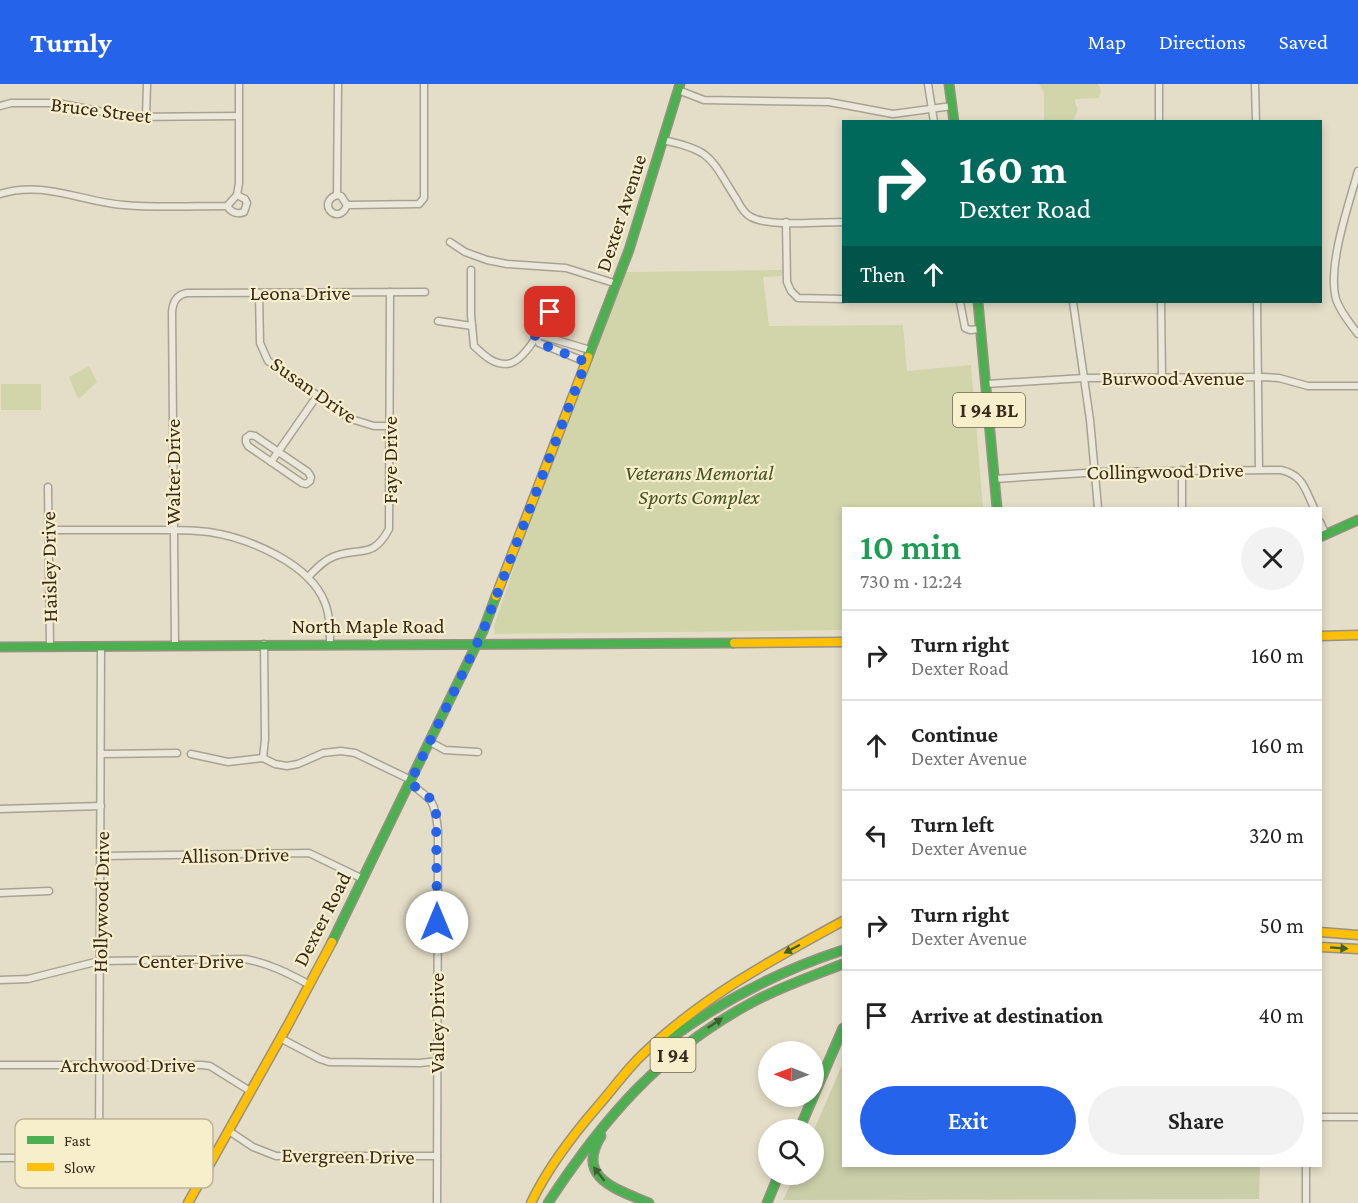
<!DOCTYPE html>
<html lang="en">
<head>
<meta charset="utf-8">
<style>
	:root { --surface:#fff; --page:#f2f2f2; --text:#222; --muted:#767676; --line:#e0e0e0; --accent:#2563eb }
	body { margin:0; font-family:"Crimson Pro",serif; background:var(--page); color:var(--text); height:100vh; display:flex; flex-direction:column; font-size:22px; white-space:nowrap }
	* { box-sizing:border-box; margin:0 }
	p { font-size:20px; color:var(--muted) }
	.icon { flex:none; width:33px; height:33px; fill:none; stroke:currentColor; stroke-width:2; stroke-linecap:round; stroke-linejoin:round }
	.map { position:relative; flex:1; overflow:hidden }
	.panel { position:absolute; left:842px; top:423px; width:480px; height:660px; display:flex; flex-direction:column; background:var(--surface); border-radius:0px; box-shadow:0 3px 9px #0003 }
	.panel>* { flex:none }
	.guide { position:absolute; left:842px; top:36px; width:480px; height:183px; border-radius:0px; box-shadow:0 3px 9px #0003; background:#00695c; color:#fff; overflow:hidden }
	.needle { width:39px; rotate:271deg }
	.buttons { position:absolute; left:758px; top:957px; display:grid; gap:12px }
	.buttons a { display:grid; place-items:center; width:66px; height:66px; border-radius:50%; background:var(--surface); box-shadow:0 3px 9px #0003; font-size:30px }
	.pin { position:absolute; display:grid; place-items:center; width:51px; height:51px; color:#fff; margin:-26px; border-radius:12px; box-shadow:0 3px 9px #0006 }
	.me { position:absolute; width:66px; margin:-33px; rotate:0deg; stroke-linejoin:round; filter:drop-shadow(0 0 4px #0008) }
	.turn { display:flex; align-items:center; gap:21px; height:126px; padding:0 18px; font-size:27px }
	.turn .icon { width:78px; height:78px; stroke-width:2.5 }
	.turn b { display:block; font-size:42px; line-height:51px }
	.then { display:flex; align-items:center; height:57px; padding:0 18px; background:#0003; gap:12px; font-size:22px }
	.round { display:grid; place-items:center; flex:none; width:63px; height:63px; border-radius:32px; background:var(--page) }
	.overview { display:flex; align-items:center; justify-content:space-between; height:102px; padding:0 18px }
	h1 { font-size:36px; font-weight:600; line-height:45px; color:#1e9e55 }
	.button { display:flex; gap:12px; margin-top:auto; padding:12px 18px }
	.button a { flex:1; height:69px; border-radius:36px; background:var(--accent); color:#fff; font-size:24px; font-weight:600; line-height:69px; text-align:center }
	.button a+a { background:var(--page); color:var(--text) }
	ul { padding:0; list-style:none }
	li { display:flex; align-items:center; gap:18px; height:90px; padding:0 18px; border-top:2px solid var(--line) }
	li div { flex:1 }
	li b { display:block; font-size:22px }
	li em { font-style:normal }
	header { display:flex; align-items:center; gap:36px; box-sizing:border-box; height:84px; padding:0 30px; background:var(--accent); color:#fff }
	header strong { font-size:28px }
	nav { display:flex; gap:33px; margin-inline-start:auto; font-size:21px }
	.map>svg:first-child { display:block }
	.green { fill:#d1d5a9 }
	.cemetery { fill:#cbcfa9 }
	.lines { fill:none; stroke-linecap:round; stroke-linejoin:round }
	.street-casing { stroke:#a8a292; stroke-width:9 }
	.fast-casing { stroke:#989182; stroke-width:11 }
	.slow-casing { stroke:#989182; stroke-width:11 }
	.street { stroke:#ebe7da; stroke-width:6 }
	.fast { stroke:#4caf50; stroke-width:8 }
	.slow { stroke:#ffc107; stroke-width:8 }
	.oneway { fill:#3f5f30 }
	.route { stroke:#2563eb; stroke-width:10; stroke-dasharray:0 18 }
	.labels { text-anchor:middle; dominant-baseline:central; stroke-width:4.5; stroke-linejoin:round; paint-order:stroke }
	.shield { fill:#f7eecb; stroke:#70654f; stroke-width:1.5 }
	.shield-label { font-size:20px; font-weight:bold; fill:#362a1a }
	.street-label { font-size:21px; fill:#362a1a; stroke:#f7eecb }
	.park-label { font-size:21px; font-style:italic; fill:#425320; stroke:#f7eecb }
	.key { fill:#f7eecb; stroke:#bdb396; stroke-width:1.5 }
	.key-label { font-size:16px; fill:#362a1a }
</style>
</head>
<body>
<header>
<strong>Turnly</strong>
<nav><a>Map</a><a>Directions</a><a>Saved</a></nav>
</header>
<div class="map">
<svg width="1358" height="1119" viewBox="0 0 1358 1119">
	<rect width="100%" height="100%" fill="#e4dec8"/>
	<!-- green -->
	<g class="green">
		<polygon points="1039,0 1098,0 1101,6 1099,14 1075,15 1075,19 1078,25 1073,37 1044,37 1044,9"/>
		<polygon points="782,186 782,192 763,193 769,242 903,241 907,287 971,281 983,424 843,424 843,546 495,550 494,542 528,442 626,188"/>
		<polygon points="89,282 97,298 80,314 77,313 69,293"/>
		<rect x="1" y="300" width="40" height="26"/>
	</g>
	<!-- cemetery -->
	<polygon class="cemetery" points="843,979 843,1082 1260,1082 1259,1115 783,1116 795,1091 813,1090 813,1048"/>
	<g class="lines">
		<!-- street casing -->
		<g class="street-casing">
			<g id="street">
				<polyline points="338,0 337,111 341,112 347,121"/>
				<polyline points="928,0 934,38"/>
				<polyline points="1159,0 1159,38"/>
				<polyline points="1255,0 1256,38"/>
				<polyline points="678,6 704,16 829,18 893,30 952,22"/>
				<polyline points="0,22 11,19 57,19 129,33 238,32"/>
				<polyline points="146,33 147,0"/>
				<path d="M662 56C714 66 711 76 737 116 740 122 745 130 751 133 769 143 821 138 843 138"/>
				<path d="M1358 87C1349 120 1327 182 1336 215 1340 228 1350 239 1358 250"/>
				<path d="M0 110C43 96 82 118 124 121 158 124 193 122 227 122L237 111 239 99V0"/>
				<path d="M337 111C315 119 339 143 347 121"/>
				<polyline points="347,121 419,120 424,114 424,0"/>
				<path d="M227 122C231 128 237 131 244 128L247 119 245 115 237 111"/>
				<polyline points="786,138 787,198 791,207 798,214 843,215"/>
				<polyline points="450,158 465,168 487,176 507,180 566,184 617,200"/>
				<path d="M471 186V231L474 262C484 271 492 280 506 280 527 280 551 227 557 209"/>
				<polyline points="259,209 260,259 268,277 351,335 374,342 390,342"/>
				<polyline points="960,218 965,244 970,246 981,245"/>
				<polyline points="1073,218 1090,336 1098,424"/>
				<polyline points="1161,218 1162,295"/>
				<polyline points="1257,218 1259,385"/>
				<polyline points="438,237 472,242"/>
				<polyline points="586,278 539,259 535,252 543,252 590,266"/>
				<polyline points="986,300 1084,294 1263,293 1279,294 1308,302 1358,302"/>
				<polygon points="250,351 255,352 308,388 311,393 310,397 306,400 302,399 248,362 246,358 246,354"/>
				<polyline points="271,378 317,312"/>
				<path d="M995 395 1100 388 1281 386C1303 391 1305 405 1314 424"/>
				<polyline points="48,403 50,563"/>
				<polyline points="1182,424 1182,386"/>
				<polyline points="1320,438 1326,451"/>
				<path d="M49 446C81 446 113 446 145 446 166 446 188 445 209 448 248 454 310 479 325 519 330 532 330 546 330 560"/>
				<path d="M308 493C316 485 324 476 335 472 361 463 373 475 389 445L390 208"/>
				<path d="M175 562 172 228C173 218 176 211 187 209L425 208"/>
				<polyline points="430,658 445,666 478,668"/>
				<polyline points="102,670 177,669"/>
				<polyline points="191,670 228,678 263,674 275,680 287,682 298,680 323,669 341,667 355,669 411,696"/>
				<polyline points="263,674 265,655 264,560"/>
				<path d="M409 699C434 717 434 716 438 746L437 1119"/>
				<polyline points="0,725 101,722"/>
				<polyline points="102,772 309,769 363,795"/>
				<polyline points="0,809 49,807"/>
				<path d="M0 896 28 895 99 877 245 875C268 879 288 889 308 900"/>
				<polyline points="280,954 320,975 329,978 420,979 437,977"/>
				<polyline points="0,981 202,981 210,982 250,1007"/>
				<polyline points="1320,1033 1358,1033"/>
				<polyline points="229,1047 253,1063 276,1072 437,1072"/>
				<polyline points="99,1073 101,563"/>
				<polyline points="0,1074 99,1073 147,1075 161,1078 172,1083 198,1101"/>
				<polyline points="1306,1082 1306,1119"/>
			</g>
		</g>
		<!-- fast casing -->
		<g class="fast-casing">
			<g id="fast">
				<polyline points="949,0 954,38"/>
				<polyline points="978,218 997,424"/>
				<polyline points="588,273 629,166 680,0"/>
				<polyline points="1320,453 1358,436"/>
				<polyline points="0,563 734,559"/>
				<polyline points="332,858 483,547 496,512"/>
				<path d="M667 957C721 917 779 887 843 866"/>
				<polyline points="799,1046 843,944"/>
				<path d="M601 1052C575 1094 616 1105 649 1119"/>
				<path d="M548 1119C603 1035 660 968 751 919 780 903 812 892 843 880"/>
				<polyline points="767,1119 779,1090"/>
			</g>
		</g>
		<!-- slow casing -->
		<g class="slow-casing">
			<g id="slow">
				<polyline points="496,512 588,273"/>
				<polyline points="1320,552 1358,551"/>
				<polyline points="734,559 843,558"/>
				<polyline points="1320,848 1358,851"/>
				<polyline points="1320,863 1358,865"/>
				<polyline points="188,1119 289,939 332,858"/>
				<path d="M531 1119C548 1083 572 1052 598 1022 613 1005 626 986 643 970 701 914 773 875 843 837"/>
			</g>
		</g>
		<!-- street -->
		<use href="#street" class="street"/>
		<!-- fast -->
		<use href="#fast" class="fast"/>
		<!-- slow -->
		<use href="#slow" class="slow"/>
	</g>
	<!-- one-way arrows -->
	<defs><path id="oneway-solid" d="M-6-.8H1V-3.2L6.5 0L1 3.2V.8H-6Z" transform="scale(1.5)"/></defs>
	<g class="oneway">
		<use href="#oneway-solid" transform="translate(1339 864) rotate(4)"/>
		<use href="#oneway-solid" transform="translate(792 865) rotate(152)"/>
		<use href="#oneway-solid" transform="translate(715 939) rotate(-34)"/>
		<use href="#oneway-solid" transform="translate(599 1090) rotate(-128)"/>
	</g>
	<g class="lines">
		<!-- route -->
		<polyline class="route" points="437,838 436,726 429,713 410,699 483,547 586,278 539,259 535,252 550,228"/>
	</g>
	<g class="labels">
		<!-- shield labels -->
		<g class="shield">
			<rect x="953" y="309" width="72" height="34" rx="4.5"/>
			<rect x="650.5" y="954" width="45" height="34" rx="4.5"/>
		</g>
		<g class="shield-label">
			<text x="989" y="326">I 94 BL</text>
			<text x="673" y="971">I 94</text>
		</g>
		<!-- street labels -->
		<g class="street-label">
			<text transform="translate(101 26) rotate(7)">Bruce Street</text>
			<text transform="translate(621 129) rotate(-72)">Dexter Avenue</text>
			<text x="300" y="209">Leona Drive</text>
			<text x="1173" y="294">Burwood Avenue</text>
			<text transform="translate(314 306) rotate(35)">Susan Drive</text>
			<text transform="translate(390 376) rotate(-90)">Faye Drive</text>
			<text transform="translate(1165 387) rotate(-1)">Collingwood Drive</text>
			<text transform="translate(173 388) rotate(-90)">Walter Drive</text>
			<text transform="translate(49 483) rotate(-91)">Haisley Drive</text>
			<text x="368" y="542">North Maple Road</text>
			<text transform="translate(235 771) rotate(-1)">Allison Drive</text>
			<text transform="translate(101 818) rotate(-89)">Hollywood Drive</text>
			<text transform="translate(322 835) rotate(-63)">Dexter Road</text>
			<text x="191" y="877">Center Drive</text>
			<text transform="translate(437 939) rotate(-90)">Valley Drive</text>
			<text x="128" y="981">Archwood Drive</text>
			<text transform="translate(348 1072) rotate(1)">Evergreen Drive</text>
		</g>
		<!-- park labels -->
		<g class="park-label">
			<text x="699" y="389">Veterans Memorial<tspan x="699" dy="24">Sports Complex</tspan></text>
		</g>
	</g>
	<!-- legend -->
	<rect x="15" y="1035" width="198" height="69" rx="9" class="key"/>
	<rect x="27" y="1052" width="27" height="8" fill="#4caf50"/>
	<rect x="27" y="1079" width="27" height="8" fill="#ffc107"/>
	<g class="key-label">
		<text x="64" y="1062">Fast</text>
		<text x="64" y="1089">Slow</text>
	</g>
</svg>
<div class="buttons">
<a><svg class="needle" viewBox="-14 -14 28 28"><path d="M0-13l5 13h-10z" fill="#e53935"/><path d="M0 13l5-13h-10z" fill="#767676"/></svg></a>
<a><svg class="icon" aria-label="search" viewBox="0 0 24 24"><circle cx="10" cy="10" r="6"/><path d="M15 15l6 6"/></svg></a>
</div>
<div class="pin" style="left:550px;top:228px;background:#d93025"><svg class="icon" aria-label="arrive" viewBox="0 0 24 24"><path d="M6 21V4h12l-3 4 3 4H6"/></svg></div>
<svg class="me" style="left:437px;top:838px" viewBox="-20 -20 40 40"><circle r="19" fill="#fff"/><path d="M0-13L10 11 0 6-10 11z" fill="#2563eb"/></svg>
<div class="guide">
<div class="turn"><svg class="icon" aria-label="right" viewBox="0 0 24 24"><path d="M7 20v-9h11M14 6l5 5-5 5"/></svg><div><b>160 m</b>Dexter Road</div></div>
<div class="then">Then<svg class="icon" aria-label="ahead" viewBox="0 0 24 24"><path d="M12 20V5M6 11l6-6 6 6"/></svg></div>
</div>
<section class="panel">
<div class="overview"><div><h1>10 min</h1><p>730 m · 12:24</p></div><a class="round"><svg class="icon" aria-label="close" viewBox="0 0 24 24"><path d="M6 6l12 12M18 6L6 18"/></svg></a></div>
<ul>
<li><svg class="icon" aria-label="right" viewBox="0 0 24 24"><path d="M7 20v-9h11M14 6l5 5-5 5"/></svg><div><b>Turn right</b><p>Dexter Road</p></div><em>160 m</em></li>
<li><svg class="icon" aria-label="ahead" viewBox="0 0 24 24"><path d="M12 20V5M6 11l6-6 6 6"/></svg><div><b>Continue</b><p>Dexter Avenue</p></div><em>160 m</em></li>
<li><svg class="icon" aria-label="left" viewBox="0 0 24 24"><path d="M17 20v-9H6M10 6l-5 5 5 5"/></svg><div><b>Turn left</b><p>Dexter Avenue</p></div><em>320 m</em></li>
<li><svg class="icon" aria-label="right" viewBox="0 0 24 24"><path d="M7 20v-9h11M14 6l5 5-5 5"/></svg><div><b>Turn right</b><p>Dexter Avenue</p></div><em>50 m</em></li>
<li><svg class="icon" aria-label="arrive" viewBox="0 0 24 24"><path d="M6 21V4h12l-3 4 3 4H6"/></svg><div><b>Arrive at destination</b></div><em>40 m</em></li>
</ul>
<div class="button"><a>Exit</a><a>Share</a></div>
</section>
</div>
</body>
</html>
